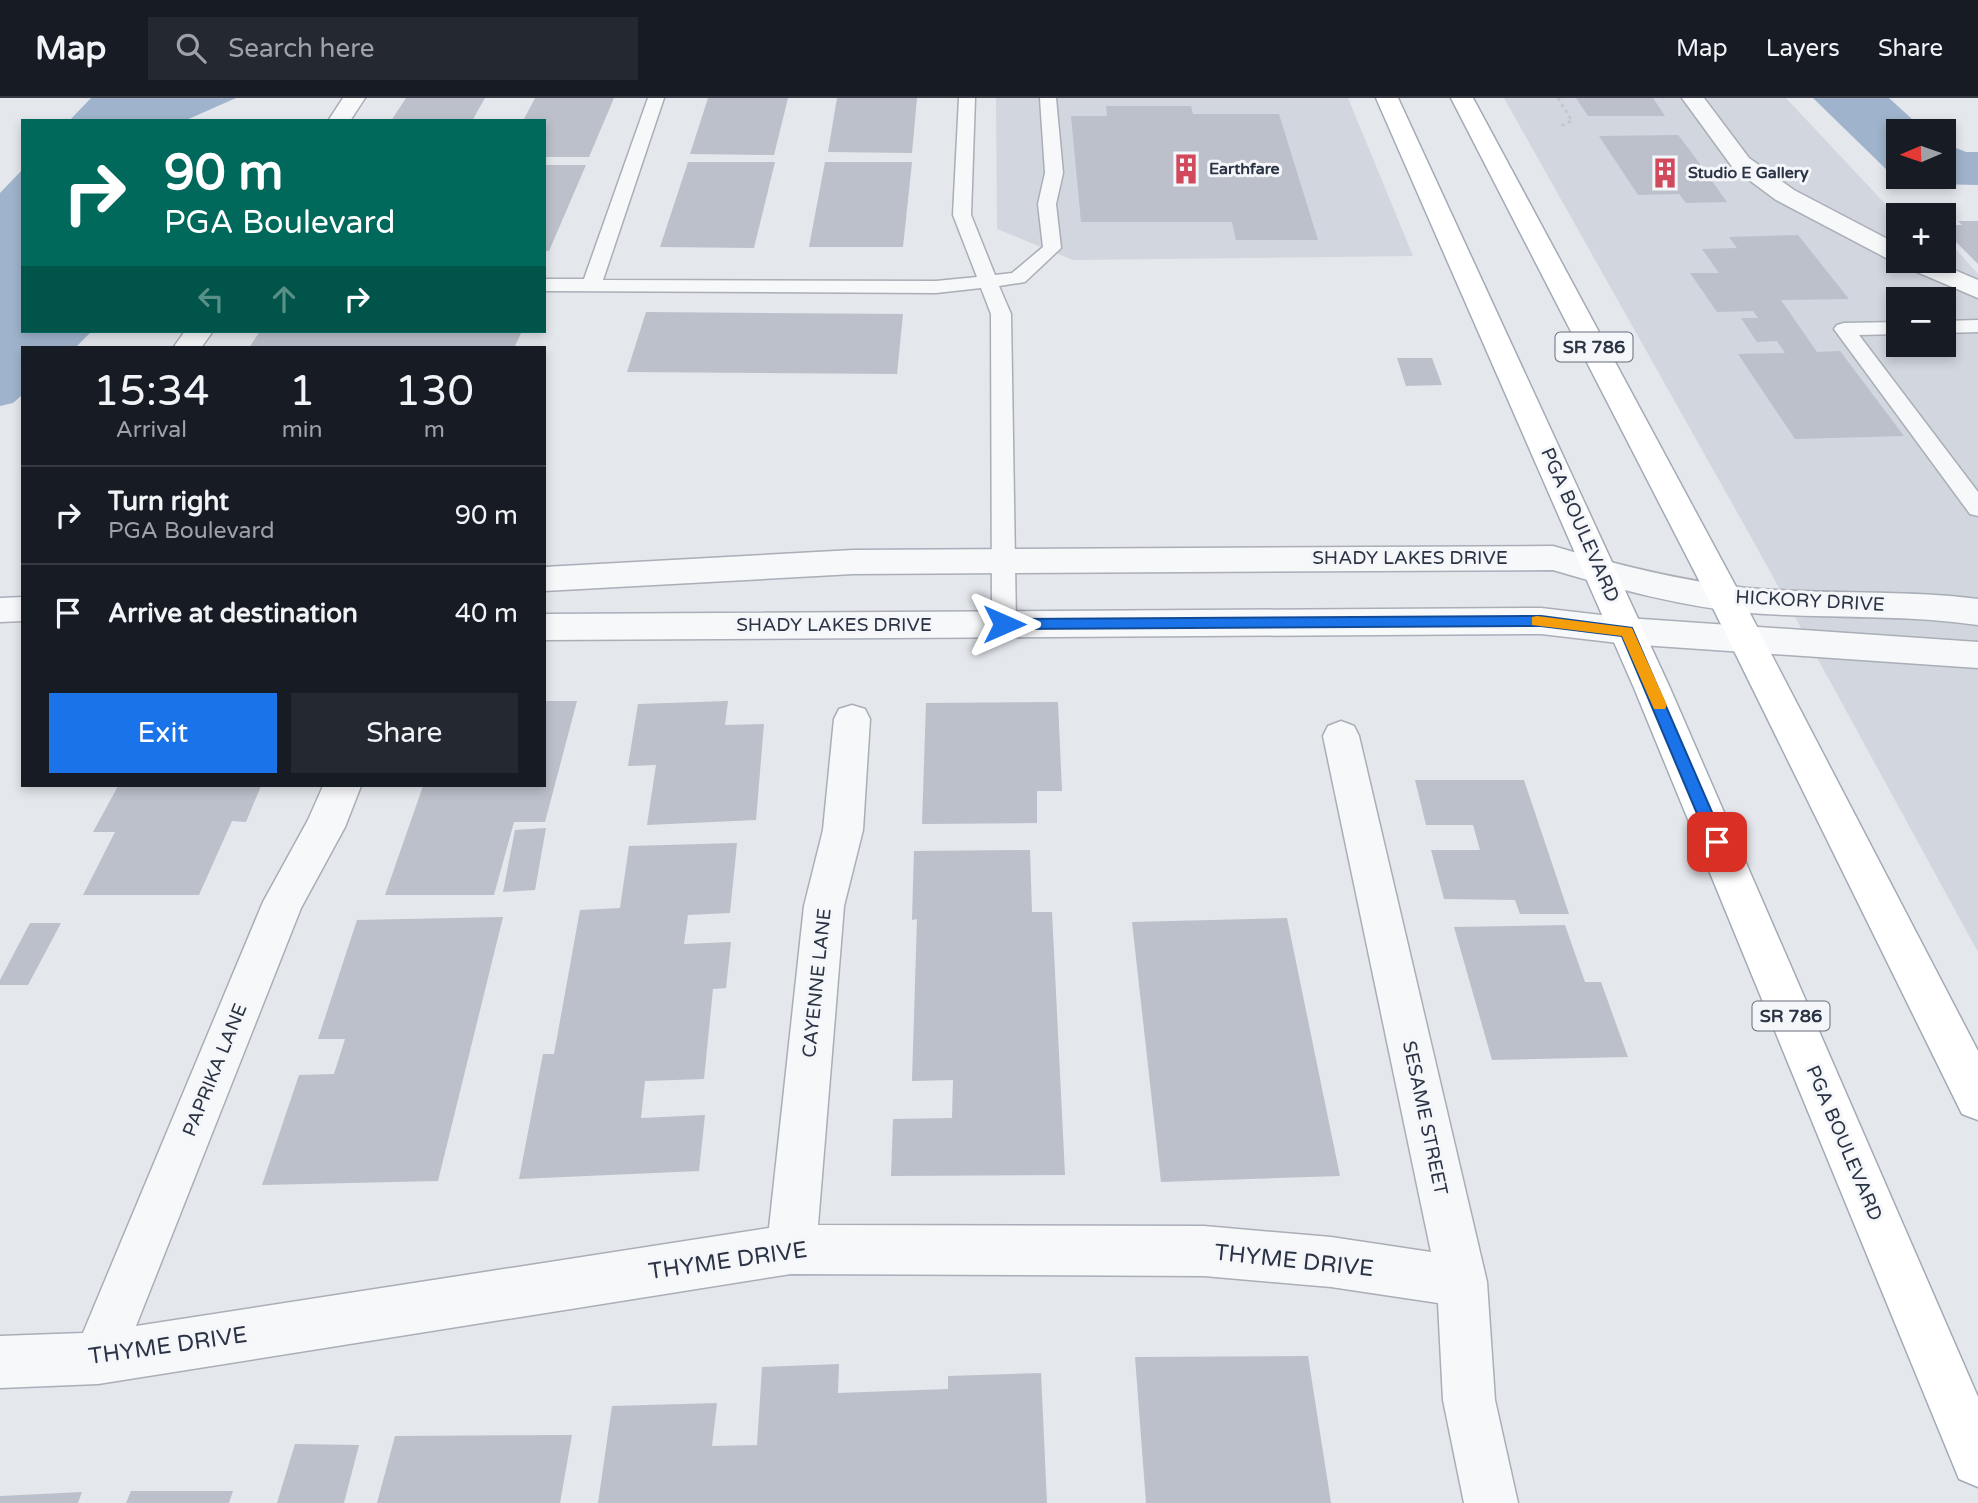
<!DOCTYPE html>
<html lang="en">
<head>
<meta charset="utf-8">
<style>
	:root { --surface:#171b24; --page:#242831; --text:#f1f3f6; --muted:#9ea1a6; --line:#363941; --accent:#1a73e8 }
	body { margin:0; font-family:"Varela Round",sans-serif; background:var(--page); color:var(--text); height:100vh; display:flex; flex-direction:column; font-size:26px; white-space:nowrap }
	* { box-sizing:border-box; margin:0 }
	p { font-size:23px; color:var(--muted) }
	.icon { flex:none; width:38px; height:38px; fill:none; stroke:currentColor; stroke-width:2; stroke-linecap:round; stroke-linejoin:round }
	.map { position:relative; flex:1; overflow:hidden }
	.panel { position:absolute; left:21px; top:248px; width:525px; height:441px; display:flex; flex-direction:column; background:var(--surface); border-radius:0px; box-shadow:0 4px 10px #0003 }
	.panel>* { flex:none }
	.banner { position:absolute; left:21px; top:21px; width:525px; height:214px; border-radius:0px; box-shadow:0 4px 10px #0003; background:#00695c; color:#fff; overflow:hidden }
	.needle { width:46px; rotate:268deg }
	.controls { position:absolute; left:1886px; top:21px; display:grid; gap:14px }
	.controls a { display:grid; place-items:center; width:70px; height:70px; border-radius:0px; background:var(--surface); box-shadow:0 4px 10px #0003; font-size:35px }
	.pin { position:absolute; display:grid; place-items:center; width:60px; height:60px; color:#fff; margin:-30px; border-radius:14px; box-shadow:0 4px 10px #0006 }
	.me { position:absolute; width:77px; margin:-38px; rotate:90deg; stroke-linejoin:round; filter:drop-shadow(0 0 5px #0008) }
	.turn { display:flex; align-items:center; gap:24px; height:147px; padding:0 28px; font-size:32px }
	.turn .icon { width:91px; height:91px; stroke-width:2.5 }
	.turn b { display:block; font-size:49px; line-height:60px }
	.lanes { display:flex; align-items:center; height:66px; padding:0 28px; background:#0003; justify-content:center; gap:35px; direction:ltr }
	.lanes .off { opacity:.35 }
	.eta { display:flex; justify-content:space-evenly; align-items:center; height:119px; text-align:center }
	.eta b { font-size:42px; font-weight:600; line-height:49px }
	.primary-button { display:flex; gap:14px; margin-top:auto; padding:14px 28px }
	.primary-button a { flex:1; height:80px; border-radius:0px; background:var(--accent); color:#fff; font-size:28px; font-weight:600; line-height:80px; text-align:center }
	.primary-button a+a { background:var(--page); color:var(--text) }
	ul { padding:0; list-style:none }
	li { display:flex; align-items:center; gap:21px; height:98px; padding:0 28px; border-top:2px solid var(--line) }
	li div { flex:1 }
	li b { display:block; font-size:26px }
	li em { font-style:normal }
	header { display:flex; align-items:center; gap:42px; box-sizing:border-box; height:98px; padding:0 35px; background:var(--surface); border-bottom:2px solid var(--line) }
	header strong { font-size:33px }
	nav { display:flex; gap:38px; margin-inline-start:auto; font-size:24px }
	.search { width:490px; height:63px; background:var(--page); display:flex; align-items:center; gap:18px; box-sizing:border-box; padding:0 24px; border-radius:0px; color:var(--muted); font-size:26px }
	.map>svg:first-child { display:block }
	.built { fill:#d2d6de; fill-rule:evenodd }
	.water { fill:#9fb4cc }
	.building { fill:#bbc0ca }
	.lines { fill:none; stroke-linecap:round; stroke-linejoin:round }
	.service-casing { stroke:#a9aeb7; stroke-width:3 }
	.minor-casing { stroke:#a9aeb7; stroke-width:3 }
	.primary-casing { stroke:#a3abb8; stroke-width:3 }
	.path { stroke:#c2c5cb; stroke-width:2.5; stroke-dasharray:3.5 3.5; stroke-linecap:butt }
	.service { fill:#f7f8fa; fill-rule:evenodd }
	.minor { fill:#f7f8fa; fill-rule:evenodd }
	.primary { fill:#fff; fill-rule:evenodd }
	.route { fill:#1a73e8; stroke:#114b97; stroke-width:2 }
	.slow { fill:#f59e0b }
	.labels { text-anchor:middle; dominant-baseline:central; stroke-width:6; stroke-linejoin:round; paint-order:stroke }
	.far-poi-label { font-size:16px; font-weight:bold; fill:#2b3445; stroke:#f4f6f9; text-anchor:start }
	.shield { fill:#f4f6f9; stroke:#676e7b; stroke-width:2 }
	.shield-label { font-size:18px; font-weight:bold; fill:#2b3445 }
	.street-label { font-size:19px; fill:#2b3445; stroke:#f4f6f9 }
	.near-street-label { font-size:23px; fill:#2b3445; stroke:#f4f6f9 }
</style>
</head>
<body>
<header>
<strong>Map</strong>
<div class="search"><svg class="icon" aria-label="search" viewBox="0 0 24 24"><circle cx="10" cy="10" r="6"/><path d="M15 15l6 6"/></svg>Search here</div>
<nav><a>Map</a><a>Layers</a><a>Share</a></nav>
</header>
<div class="map">
<svg width="1978" height="1405" viewBox="0 0 1978 1405">
	<rect width="100%" height="100%" fill="#e4e7ec"/>
	<!-- built -->
	<g class="built">
		<polygon points="996,0 1348,0 1413,158 1073,162 997,131"/>
		<path d="M1504 0H1786L1890 111H1920L1926 117H1899V163H1944V138L1978 176V854L1755 446ZM1899 201H1944V247H1899Z"/>
	</g>
	<!-- water -->
	<g class="water">
		<polygon points="91,0 236,0 184,23 69,23"/>
		<polygon points="1813,0 1889,0 1925,33 1899,33 1899,78 1888,73"/>
		<polygon points="1944,45 1966,54 1978,54 1978,87 1932,86 1902,79 1944,79"/>
		<polygon points="23,71 23,233 92,233 75,250 23,250 23,296 13,305 0,308 0,95"/>
	</g>
	<!-- building -->
	<g class="building">
		<polygon points="406,0 485,0 472,23 391,23"/>
		<polygon points="535,0 614,0 589,59 544,59 544,23 523,23"/>
		<polygon points="708,0 788,0 774,57 690,56"/>
		<polygon points="837,0 917,0 912,55 828,54"/>
		<polygon points="1576,0 1653,0 1665,18 1588,18"/>
		<polygon points="1106,8 1191,8 1193,16 1279,16 1318,142 1236,142 1232,124 1081,124 1071,18 1107,18"/>
		<polygon points="1678,37 1692,55 1727,104 1686,105 1679,96 1638,97 1599,38"/>
		<polygon points="688,64 775,64 754,150 660,149"/>
		<polygon points="825,64 912,64 903,149 809,149"/>
		<polygon points="544,67 586,67 549,153 544,153"/>
		<polygon points="1958,123 1978,123 1978,166 1944,132 1944,127 1962,127"/>
		<polygon points="1798,137 1849,201 1781,202 1817,254 1840,253 1904,338 1795,341 1738,256 1785,255 1777,243 1757,244 1741,220 1758,220 1753,213 1717,214 1690,175 1719,175 1702,151 1737,150 1729,139"/>
		<polygon points="646,214 903,216 897,276 627,274"/>
		<polygon points="260,233 522,233 514,250 249,250"/>
		<polygon points="1397,260 1432,260 1442,287 1406,288"/>
		<polygon points="544,603 577,603 545,724 514,724 494,797 385,797 423,688 544,688"/>
		<polygon points="728,603 725,627 764,626 756,722 647,727 656,667 628,668 638,606"/>
		<polygon points="1058,604 1062,693 1037,693 1037,725 922,726 926,605"/>
		<polygon points="1415,682 1524,682 1569,816 1520,816 1515,802 1444,801 1431,752 1480,752 1473,727 1426,727"/>
		<polygon points="118,688 261,688 246,724 232,723 199,797 83,797 115,734 93,734"/>
		<polygon points="546,730 535,792 503,794 515,732"/>
		<polygon points="737,745 730,815 688,817 684,846 731,844 726,890 713,891 704,981 645,983 641,1020 705,1017 699,1073 519,1081 543,956 554,956 580,812 620,810 629,748"/>
		<polygon points="1030,752 1032,814 1052,814 1065,1077 891,1078 893,1021 952,1020 953,982 912,983 917,821 912,822 914,753"/>
		<polygon points="503,819 438,1083 262,1087 299,977 334,976 345,941 318,941 357,822"/>
		<polygon points="1287,820 1340,1078 1161,1084 1132,824"/>
		<polygon points="30,825 61,825 28,887 0,887 0,882"/>
		<polygon points="1565,827 1585,884 1601,884 1628,959 1492,962 1454,829"/>
		<polygon points="1308,1258 1331,1405 1146,1405 1135,1259"/>
		<polygon points="839,1266 838,1295 948,1291 948,1278 1041,1275 1047,1405 598,1405 612,1308 717,1305 712,1348 757,1347 762,1269"/>
		<polygon points="572,1337 560,1405 377,1405 395,1338"/>
		<polygon points="295,1346 359,1347 344,1405 277,1405"/>
		<polygon points="131,1393 233,1393 229,1405 126,1405"/>
		<polygon points="82,1394 78,1405 0,1405 0,1398"/>
	</g>
	<g class="lines">
		<!-- service casing -->
		<g class="service-casing">
			<g id="service">
				<polygon points="648,0 664,0 603,182 936,183 977,179 953,117 959,0 975,0 971,117 995,177 1012,175 1043,149 1038,106 1045,75 1040,0 1056,0 1063,75 1056,106 1061,150 1025,184 999,188 1011,216 1016,526 1013,533 1004,535 995,533 992,526 991,216 981,190 936,195 544,193 544,181 584,181"/>
				<polygon points="1978,222 1978,234 1944,235 1944,223"/>
				<polygon points="1899,224 1899,236 1859,237 1978,394 1978,418 1970,416 1834,231 1837,227 1844,225"/>
			</g>
		</g>
		<!-- minor casing -->
		<g class="minor-casing">
			<g id="minor">
				<polygon points="343,0 365,0 350,23 328,23"/>
				<polygon points="1682,0 1704,0 1749,60 1794,92 1899,147 1899,163 1933,163 1978,182 1978,200 1903,168 1900,164 1890,162 1776,102 1733,70"/>
				<polygon points="185,233 213,233 201,250 173,250"/>
				<path d="M1553 448C1617 467 1681 483 1747 490 1824 497 1901 491 1978 501V527C1902 516 1826 521 1750 515 1683 509 1617 491 1553 472L853 476 544 493V469L853 452Z"/>
				<polygon points="23,499 23,523 0,524 0,500"/>
				<polygon points="1541,510 1627,520 1978,544 1978,570 1627,546 1541,536 544,542 544,516"/>
				<polygon points="852,607 865,611 870,621 863,732 844,808 818,1127 1204,1128 1331,1139 1431,1154 1323,638 1328,628 1341,623 1354,628 1359,638 1487,1184 1495,1302 1518,1405 1464,1405 1443,1302 1438,1205 1331,1189 1204,1178 791,1176 98,1286 0,1290 0,1238 83,1235 263,804 308,722 323,688 361,688 345,729 301,810 136,1228 769,1130 804,808 823,732 834,621 839,611"/>
			</g>
		</g>
		<!-- primary casing -->
		<g class="primary-casing">
			<g id="primary">
				<polygon points="1376,0 1398,0 1670,590 1978,1299 1978,1389 1959,1381 1634,590"/>
				<polygon points="1451,0 1473,0 1741,498 1978,953 1978,1022 1962,1016 1707,498"/>
			</g>
		</g>
		<!-- path -->
		<polyline class="path" points="1558,0 1572,23 1558,29"/>
		<!-- service -->
		<use href="#service" class="service"/>
		<!-- minor -->
		<use href="#minor" class="minor"/>
		<!-- primary -->
		<use href="#primary" class="primary"/>
	</g>
	<!-- route -->
	<polygon class="route" points="1541,518 1632,530 1725,744 1723,749 1712,749 1709,744 1622,538 1541,528 1004,531 997,526 1004,521"/>
	<!-- slow -->
	<polygon class="slow" points="1537,518 1632,530 1667,607 1665,611 1654,611 1622,538 1532,527 1532,519"/>
	<!-- icons -->
	<defs>
		<g id="building-bare" transform="scale(2.415)"><path d="M-4-6H4V6H1V3H-1V6H-4ZM-2.5-4.3h1.7v1.8h-1.7ZM.8-4.3h1.7v1.8H.8ZM-2.5-1h1.7V.8h-1.7ZM.8-1h1.7V.8H.8Z" fill="#d1495b" stroke="#f4f6f9" stroke-width="2.5" paint-order="stroke"/></g>
	</defs>
	<g fill-rule="evenodd">
		<use href="#building-bare" x="1186" y="71"/>
		<use href="#building-bare" x="1665" y="75"/>
	</g>
	<g class="labels">
		<!-- far-poi labels -->
		<g class="far-poi-label">
			<text x="1209" y="71">Earthfare</text>
			<text x="1688" y="75">Studio E Gallery</text>
		</g>
		<!-- shield labels -->
		<g class="shield">
			<rect x="1555.5" y="234.5" width="77" height="29" rx="5"/>
			<rect x="1752.5" y="903.5" width="77" height="29" rx="5"/>
		</g>
		<g class="shield-label">
			<text x="1594" y="249">SR 786</text>
			<text x="1791" y="918">SR 786</text>
		</g>
		<!-- street labels -->
		<g class="street-label">
			<text transform="translate(1580 427) rotate(66)">PGA BOULEVARD</text>
			<text x="1410" y="460">SHADY LAKES DRIVE</text>
			<text transform="translate(1810 503) rotate(3)">HICKORY DRIVE</text>
			<text x="834" y="527">SHADY LAKES DRIVE</text>
			<text transform="translate(817 885) rotate(-84)">CAYENNE LANE</text>
			<text transform="translate(215 972) rotate(-68)">PAPRIKA LANE</text>
			<text transform="translate(1425 1020) rotate(78)">SESAME STREET</text>
			<text transform="translate(1844 1045) rotate(67)">PGA BOULEVARD</text>
		</g>
		<!-- near-street labels -->
		<g class="near-street-label">
			<text transform="translate(728 1163) rotate(-8)">THYME DRIVE</text>
			<text transform="translate(1294 1163) rotate(6)">THYME DRIVE</text>
			<text transform="translate(168 1248) rotate(-8)">THYME DRIVE</text>
		</g>
	</g>
</svg>
<div class="controls">
<a><svg class="needle" viewBox="-14 -14 28 28"><path d="M0-13l5 13h-10z" fill="#e53935"/><path d="M0 13l5-13h-10z" fill="#9ea1a6"/></svg></a>
<a>+</a>
<a>−</a>
</div>
<div class="pin" style="left:1717px;top:744px;background:#d93025"><svg class="icon" aria-label="arrive" viewBox="0 0 24 24"><path d="M6 21V4h12l-3 4 3 4H6"/></svg></div>
<svg class="me" style="left:1004px;top:526px" viewBox="-20 -20 40 40"><path d="M0-17L14 15 0 8-14 15z" fill="#1a73e8" stroke="#fff" stroke-width="4"/></svg>
<div class="banner">
<div class="turn"><svg class="icon" aria-label="right" viewBox="0 0 24 24"><path d="M7 20v-9h11M14 6l5 5-5 5"/></svg><div><b>90 m</b>PGA Boulevard</div></div>
<div class="lanes"><svg class="icon off" aria-label="left" viewBox="0 0 24 24"><path d="M17 20v-9H6M10 6l-5 5 5 5"/></svg><svg class="icon off" aria-label="ahead" viewBox="0 0 24 24"><path d="M12 20V5M6 11l6-6 6 6"/></svg><svg class="icon" aria-label="right" viewBox="0 0 24 24"><path d="M7 20v-9h11M14 6l5 5-5 5"/></svg></div>
</div>
<section class="panel">
<div class="eta">
<div><b>15:34</b><p>Arrival</p></div>
<div><b>1</b><p>min</p></div>
<div><b>130</b><p>m</p></div>
</div>
<ul>
<li><svg class="icon" aria-label="right" viewBox="0 0 24 24"><path d="M7 20v-9h11M14 6l5 5-5 5"/></svg><div><b>Turn right</b><p>PGA Boulevard</p></div><em>90 m</em></li>
<li><svg class="icon" aria-label="arrive" viewBox="0 0 24 24"><path d="M6 21V4h12l-3 4 3 4H6"/></svg><div><b>Arrive at destination</b></div><em>40 m</em></li>
</ul>
<div class="primary-button"><a>Exit</a><a>Share</a></div>
</section>
</div>
</body>
</html>
